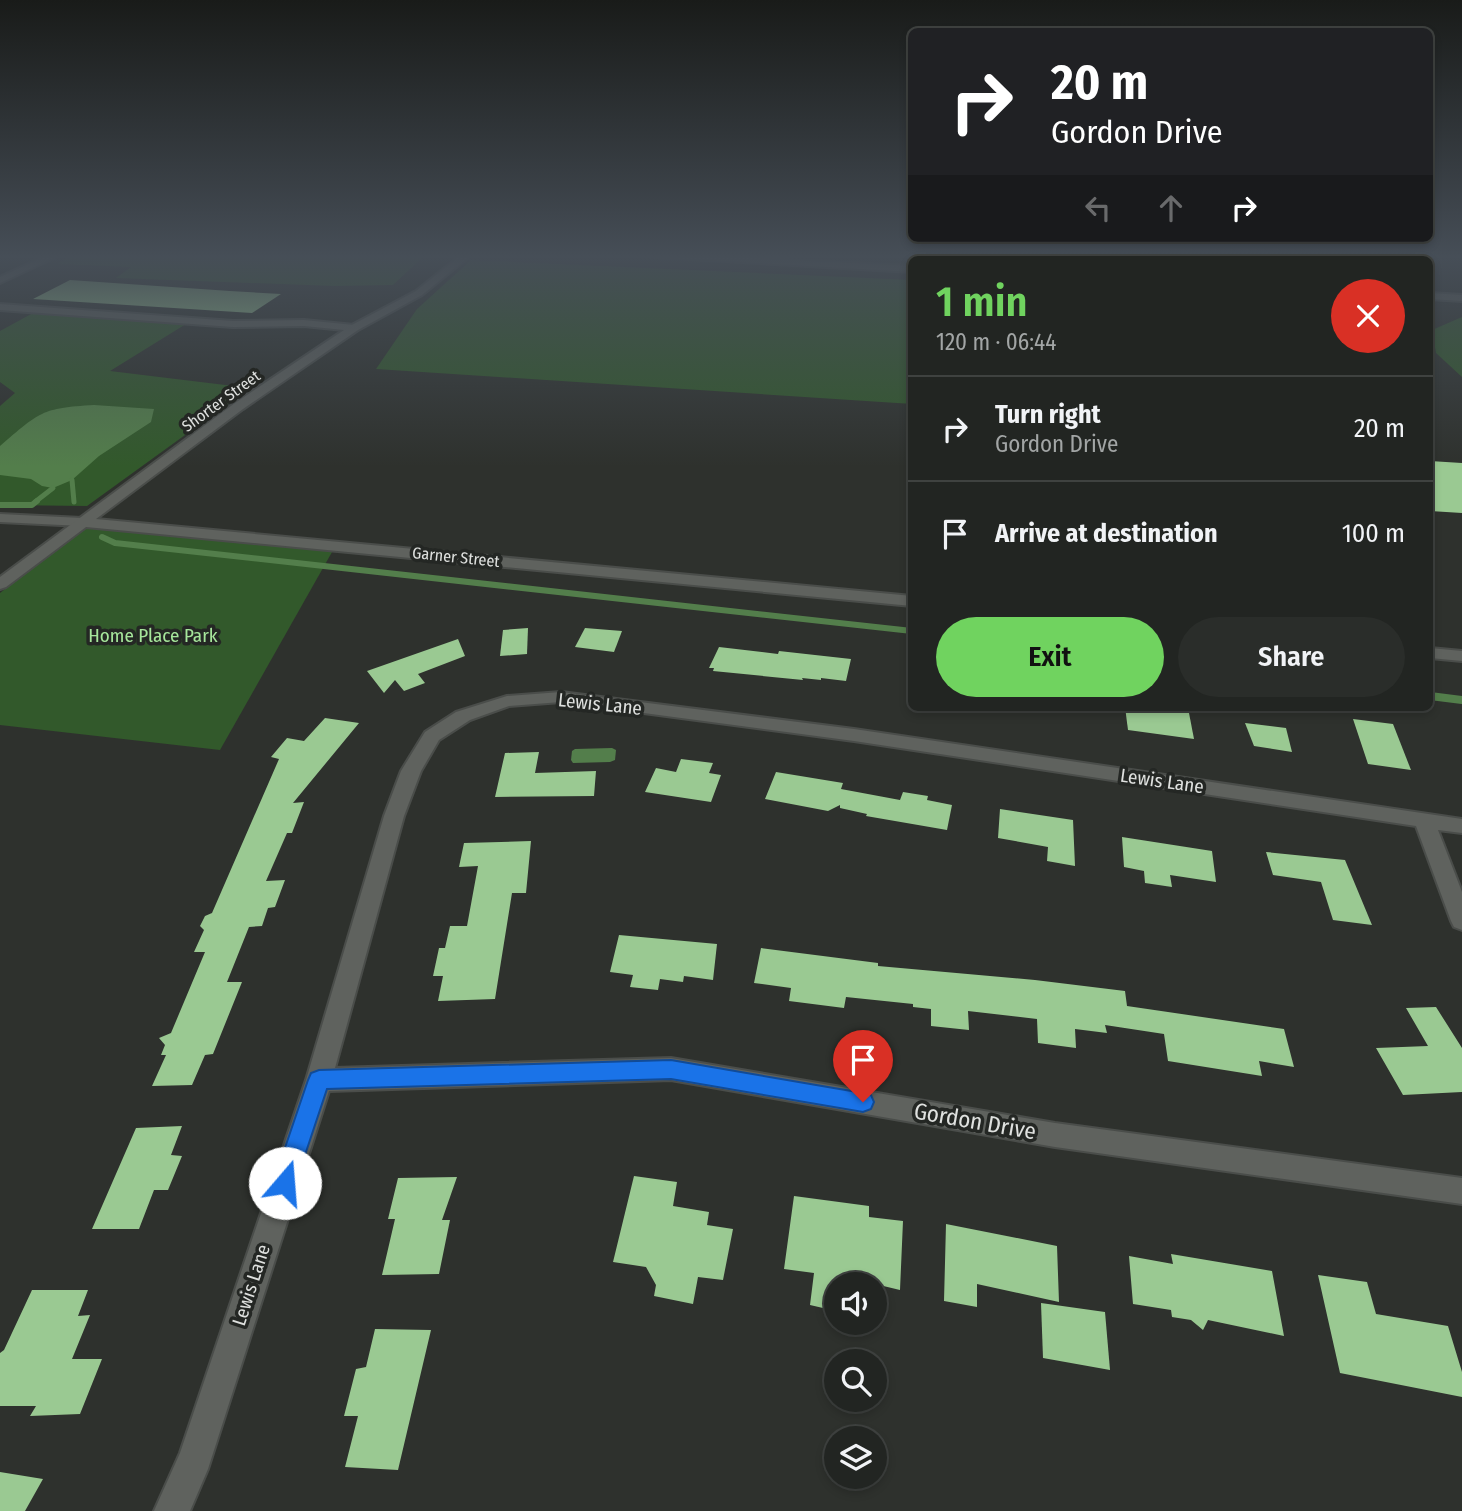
<!DOCTYPE html>
<html lang="en">
<head>
<meta charset="utf-8">
<style>
	:root { --surface:#222522; --page:#2a2d2a; --text:#f1f3f6; --muted:#a2a5a5; --line:#3f4240; --accent:#70d35f }
	body { margin:0; font-family:"Fira Sans Condensed",sans-serif; background:var(--page); color:var(--text); height:100vh; display:flex; flex-direction:column; font-size:26px; white-space:nowrap }
	* { box-sizing:border-box; margin:0 }
	p { font-size:23px; color:var(--muted) }
	.icon { flex:none; width:38px; height:38px; fill:none; stroke:currentColor; stroke-width:2; stroke-linecap:round; stroke-linejoin:round }
	.map { position:relative; flex:1; overflow:hidden }
	.side { position:absolute; left:908px; top:256px; width:525px; height:455px; display:flex; flex-direction:column; background:var(--surface); border-radius:10px; box-shadow:0 4px 10px #0003,0 0 0 2px var(--line) }
	.side>* { flex:none }
	.guide { position:absolute; left:908px; top:28px; width:525px; height:214px; border-radius:10px; box-shadow:0 4px 10px #0003,0 0 0 2px var(--line); background:#202124; color:#fff; overflow:hidden }
	.fabs { position:absolute; left:824px; top:1272px; display:grid; gap:14px }
	.fabs a { display:grid; place-items:center; width:63px; height:63px; border-radius:50%; background:var(--surface); box-shadow:0 4px 10px #0003,0 0 0 2px var(--line); font-size:35px }
	.pin { position:absolute; display:grid; place-items:center; width:60px; height:60px; color:#fff; margin:-72px -30px; border-radius:50% 50% 50% 0; rotate:-45deg; box-shadow:0 0 7px #0007 }
	.pin .icon { rotate:45deg }
	.me { position:absolute; width:77px; margin:-38px; rotate:18deg; stroke-linejoin:round; filter:drop-shadow(0 0 5px #0008) }
	.turn { display:flex; align-items:center; gap:24px; height:147px; padding:0 28px; font-size:32px }
	.turn .icon { width:91px; height:91px; stroke-width:2.5 }
	.turn b { display:block; font-size:49px; line-height:60px }
	.lanes { display:flex; align-items:center; height:66px; padding:0 28px; background:#0003; justify-content:center; gap:35px; direction:ltr }
	.lanes .off { opacity:.35 }
	.round { display:grid; place-items:center; flex:none; width:74px; height:74px; border-radius:37px; background:var(--page) }
	.headline { display:flex; align-items:center; justify-content:space-between; height:119px; padding:0 28px }
	h1 { font-size:42px; font-weight:600; line-height:52px; color:var(--accent) }
	.primary-button { display:flex; gap:14px; margin-top:auto; padding:14px 28px }
	.primary-button a { flex:1; height:80px; border-radius:42px; background:var(--accent); color:#111; font-size:28px; font-weight:600; line-height:80px; text-align:center }
	.primary-button a+a { background:var(--page); color:var(--text) }
	ul { padding:0; list-style:none }
	li { display:flex; align-items:center; gap:21px; height:105px; padding:0 28px; border-top:2px solid var(--line) }
	li div { flex:1 }
	li b { display:block; font-size:26px }
	li em { font-style:normal }
	.map>svg:first-child { display:block }
	.green { fill:#32592b }
	.water { fill:#537e4b }
	.lines { fill:none; stroke-linecap:round; stroke-linejoin:round }
	.stream-far2 { stroke:#537e4b; stroke-width:5 }
	.stream-far1 { stroke:#537e4b; stroke-width:6 }
	.stream { stroke:#537e4b; stroke-width:8 }
	.building { fill:#9ac992 }
	.minor-casing { stroke:#4a4d4a; stroke-width:4 }
	.tertiary-casing { stroke:#4a4d4a; stroke-width:4 }
	.minor { fill:#5f625e; fill-rule:evenodd }
	.tertiary { fill:#5f625e; fill-rule:evenodd }
	.route { fill:#1a73e8; stroke:#114b97; stroke-width:2 }
	.labels { text-anchor:middle; dominant-baseline:central; stroke-width:7; stroke-linejoin:round; paint-order:stroke }
	.far-street-label { font-size:16px; fill:#dfe1df; stroke:#242724 }
	.park-label { font-size:19px; fill:#a6e69b; stroke:#242724 }
	.street-label { font-size:19px; fill:#dfe1df; stroke:#242724 }
	.near-street-label { font-size:23px; fill:#dfe1df; stroke:#242724 }
</style>
</head>
<body>
<div class="map">
<svg width="1462" height="1511" viewBox="0 0 1462 1511">
	<rect width="100%" height="100%" fill="#2e312d"/>
	<!-- green -->
	<g class="green">
		<polygon points="74,255 425,255 393,285 334,286 116,278 131,267 57,264"/>
		<polygon points="471,260 912,280 912,404 376,369 417,309"/>
		<polygon points="33,313 186,324 110,371 250,388 87,506 0,505 0,406 15,393 0,382 0,331"/>
		<polygon points="1462,317 1462,377 1436,353 1432,330"/>
		<polygon points="94,523 336,545 220,750 0,725 0,593 80,530"/>
	</g>
	<!-- water -->
	<g class="water">
		<path d="M94 405 154 409 151 422 99 456 72 480 53 488 42 486 31 479 0 475V446C40 412 41 408 94 405Z"/>
		<polygon points="612,748 616,750 615,760 610,762 573,763 571,760 572,751 575,749"/>
	</g>
	<g class="lines">
		<!-- stream-far2 -->
		<g class="stream-far2">
			<polyline points="72,480 74,502"/>
			<polyline points="35,502 53,488"/>
		</g>
		<!-- stream-far1 -->
		<g class="stream-far1">
			<polyline points="0,505 32,505 37,501"/>
			<polyline points="102,537 115,543 912,631"/>
		</g>
		<!-- stream -->
		<polyline class="stream" points="1430,696 1462,700"/>
	</g>
	<!-- building -->
	<g class="building">
		<polygon points="70,280 230,291 281,294 252,313 33,299"/>
		<polygon points="1430,461 1462,463 1462,513 1430,511"/>
		<polygon points="528,628 527,654 500,656 503,630"/>
		<polygon points="585,628 622,631 614,652 575,647"/>
		<polygon points="458,639 465,656 418,674 425,683 404,691 395,680 384,693 367,671"/>
		<polygon points="719,647 778,654 779,651 851,659 846,681 821,678 821,680 802,678 803,680 713,671 714,668 709,668"/>
		<polygon points="1125,707 1189,713 1194,739 1128,730"/>
		<polygon points="325,718 359,723 293,803 304,802 292,833 287,833 266,881 285,880 275,907 268,908 262,926 249,927 227,982 242,982 213,1054 205,1055 192,1085 152,1086 166,1055 161,1055 165,1045 159,1038 171,1033 205,952 194,952 204,930 200,926 205,916 212,913 279,759 271,757 287,738 304,741"/>
		<polygon points="1353,719 1393,724 1411,770 1368,764"/>
		<polygon points="1245,723 1286,728 1292,752 1254,746"/>
		<polygon points="539,752 535,773 596,771 594,796 495,797 505,753"/>
		<polygon points="681,759 713,763 709,773 721,775 711,802 645,792 656,768 676,772"/>
		<polygon points="776,772 843,783 841,789 900,800 903,792 928,796 927,800 952,805 947,830 866,816 867,814 840,808 840,805 828,811 765,799"/>
		<polygon points="1000,809 1073,820 1075,866 1047,861 1048,847 998,838"/>
		<polygon points="1122,837 1212,851 1216,882 1170,875 1172,887 1145,883 1144,871 1124,867"/>
		<polygon points="531,841 526,893 512,893 495,999 438,1001 443,976 433,976 439,948 445,948 450,926 467,926 478,866 459,867 464,843"/>
		<polygon points="1266,852 1345,860 1372,925 1333,920 1321,882 1273,875"/>
		<polygon points="619,935 717,944 713,980 684,976 683,982 660,979 658,990 630,987 633,975 610,972"/>
		<polygon points="761,948 878,963 878,966 1035,980 1125,991 1127,1006 1284,1029 1294,1067 1259,1061 1262,1076 1168,1061 1164,1034 1105,1025 1107,1033 1075,1029 1076,1048 1038,1043 1037,1019 968,1011 969,1030 931,1026 931,1009 913,1007 913,1004 846,997 844,1008 789,1001 791,988 754,983"/>
		<polygon points="1436,1007 1462,1048 1462,1092 1403,1095 1376,1048 1428,1046 1406,1008"/>
		<polygon points="182,1126 171,1155 182,1156 168,1190 154,1190 139,1229 92,1229 136,1128"/>
		<polygon points="634,1176 677,1182 673,1206 709,1212 707,1225 733,1229 723,1280 698,1277 693,1304 654,1296 656,1285 646,1267 613,1262"/>
		<polygon points="457,1177 442,1220 450,1220 439,1274 382,1275 395,1219 388,1219 398,1178"/>
		<polygon points="794,1196 869,1206 869,1217 903,1221 900,1290 875,1284 836,1284 836,1311 810,1305 814,1273 784,1269"/>
		<polygon points="946,1224 1057,1246 1059,1302 977,1284 977,1307 944,1301"/>
		<polygon points="1171,1254 1272,1271 1284,1336 1208,1320 1203,1330 1191,1320 1172,1317 1171,1310 1133,1304 1129,1256 1173,1264"/>
		<polygon points="1318,1275 1367,1282 1376,1314 1448,1326 1462,1372 1462,1397 1340,1373"/>
		<polygon points="32,1290 88,1290 78,1316 90,1315 72,1359 102,1359 80,1414 30,1416 36,1406 0,1406 0,1353 4,1350"/>
		<polygon points="1041,1303 1105,1312 1110,1370 1043,1358"/>
		<polygon points="375,1329 431,1330 398,1470 345,1467 358,1416 344,1416 356,1369 366,1367"/>
		<polygon points="0,1472 43,1479 25,1511 0,1511"/>
	</g>
	<g class="lines">
		<!-- minor casing -->
		<g class="minor-casing">
			<g id="minor">
				<polygon points="48,255 60,255 0,283 0,277"/>
				<polygon points="622,255 688,255 912,266 912,272"/>
				<polygon points="1430,293 1462,295 1462,301 1430,299"/>
				<polygon points="0,304 233,321 304,320 354,325 359,328 354,331 304,326 233,327 0,310"/>
				<polygon points="0,514 82,518 89,522 82,526 0,522"/>
				<polygon points="561,692 854,729 1462,819 1462,833 1438,830 1462,892 1462,930 1454,927 1451,921 1416,826 854,741 561,702 509,706 470,720 439,740 421,771 404,816 335,1068 671,1058 1055,1123 1462,1178 1462,1204 1055,1147 671,1080 329,1091 208,1469 190,1511 154,1511 180,1453 306,1080 384,816 401,771 425,732 456,712 507,696"/>
			</g>
		</g>
		<!-- tertiary casing -->
		<g class="tertiary-casing">
			<g id="tertiary">
				<polygon points="461,255 471,255 422,295 358,330 243,409 96,519 912,596 912,606 86,527 6,587 0,589 0,577 235,403 350,326 416,291"/>
				<polygon points="1430,648 1462,651 1462,661 1430,658"/>
			</g>
		</g>
		<!-- minor -->
		<use href="#minor" class="minor"/>
		<!-- tertiary -->
		<use href="#tertiary" class="tertiary"/>
	</g>
	<!-- sky -->
	<linearGradient id="sky" x2="0" y2="1"><stop stop-color="#191b19"/><stop offset="0.55" stop-color="#464e57"/><stop offset="1" stop-color="#464e57" stop-opacity="0"/></linearGradient>
	<rect width="1462" height="467" fill="url(#sky)"/>
	<!-- route -->
	<polygon class="route" points="671,1060 863,1093 871,1095 874,1102 871,1109 863,1112 671,1079 327,1089 293,1191 285,1194 276,1191 273,1183 308,1080 311,1073 319,1070"/>
	<g class="labels">
		<!-- far-street labels -->
		<g class="far-street-label">
			<text transform="translate(221 401) rotate(-36)">Shorter Street</text>
			<text transform="translate(456 557) rotate(6)">Garner Street</text>
		</g>
		<!-- park labels -->
		<g class="park-label">
			<text x="153" y="635">Home Place Park</text>
		</g>
		<!-- street labels -->
		<g class="street-label">
			<text transform="translate(600 704) rotate(6)">Lewis Lane</text>
			<text transform="translate(1162 781) rotate(8)">Lewis Lane</text>
			<text transform="translate(251 1285) rotate(-72)">Lewis Lane</text>
		</g>
		<!-- near-street labels -->
		<g class="near-street-label">
			<text transform="translate(975 1121) rotate(10)">Gordon Drive</text>
		</g>
	</g>
</svg>
<div class="fabs">
<a><svg class="icon" aria-label="sound" viewBox="0 0 24 24"><path d="M4 9h4l5-4v14l-5-4H4zM17 9q2 3 0 6"/></svg></a>
<a><svg class="icon" aria-label="search" viewBox="0 0 24 24"><circle cx="10" cy="10" r="6"/><path d="M15 15l6 6"/></svg></a>
<a><svg class="icon" aria-label="layers" viewBox="0 0 24 24"><path d="M12 4l9 5-9 5-9-5zM3 14l9 5 9-5"/></svg></a>
</div>
<div class="pin" style="left:863px;top:1102px;background:#d93025"><svg class="icon" aria-label="arrive" viewBox="0 0 24 24"><path d="M6 21V4h12l-3 4 3 4H6"/></svg></div>
<svg class="me" style="left:285px;top:1183px" viewBox="-20 -20 40 40"><circle r="19" fill="#fff"/><path d="M0-13L10 11 0 6-10 11z" fill="#1a73e8"/></svg>
<div class="guide">
<div class="turn"><svg class="icon" aria-label="right" viewBox="0 0 24 24"><path d="M7 20v-9h11M14 6l5 5-5 5"/></svg><div><b>20 m</b>Gordon Drive</div></div>
<div class="lanes"><svg class="icon off" aria-label="left" viewBox="0 0 24 24"><path d="M17 20v-9H6M10 6l-5 5 5 5"/></svg><svg class="icon off" aria-label="ahead" viewBox="0 0 24 24"><path d="M12 20V5M6 11l6-6 6 6"/></svg><svg class="icon" aria-label="right" viewBox="0 0 24 24"><path d="M7 20v-9h11M14 6l5 5-5 5"/></svg></div>
</div>
<section class="side">
<div class="headline"><div><h1>1 min</h1><p>120 m · 06:44</p></div><a class="round" style="background:#d93025;color:#fff"><svg class="icon" aria-label="close" viewBox="0 0 24 24"><path d="M6 6l12 12M18 6L6 18"/></svg></a></div>
<ul>
<li><svg class="icon" aria-label="right" viewBox="0 0 24 24"><path d="M7 20v-9h11M14 6l5 5-5 5"/></svg><div><b>Turn right</b><p>Gordon Drive</p></div><em>20 m</em></li>
<li><svg class="icon" aria-label="arrive" viewBox="0 0 24 24"><path d="M6 21V4h12l-3 4 3 4H6"/></svg><div><b>Arrive at destination</b></div><em>100 m</em></li>
</ul>
<div class="primary-button"><a>Exit</a><a>Share</a></div>
</section>
</div>
</body>
</html>
